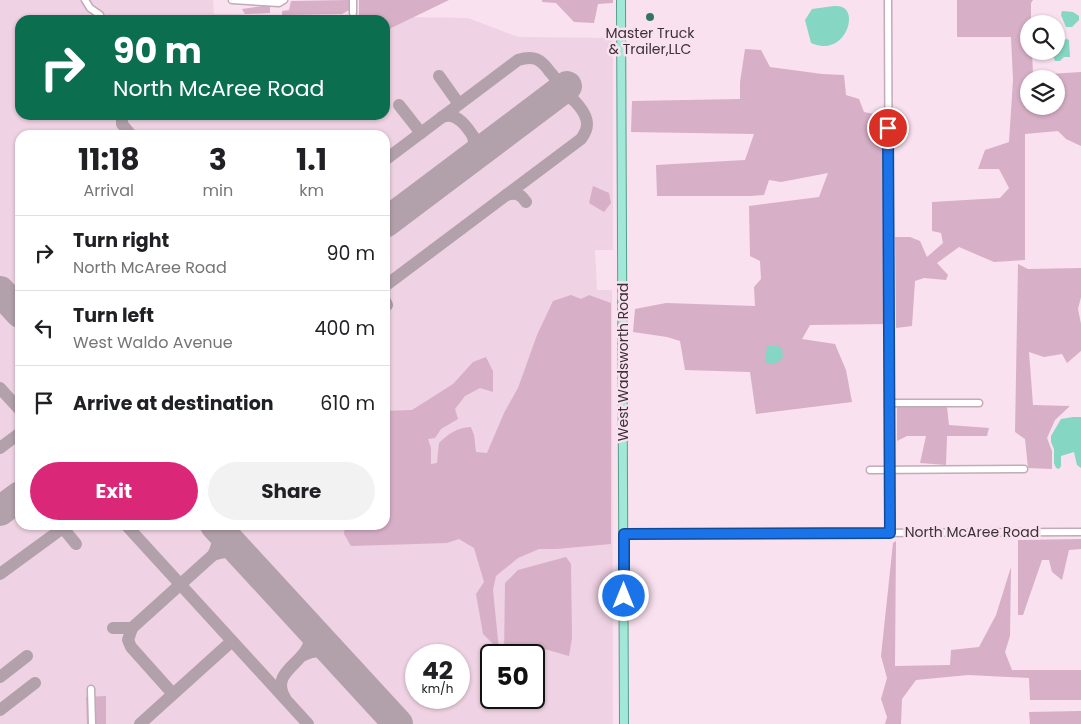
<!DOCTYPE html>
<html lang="en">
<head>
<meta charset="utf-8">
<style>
	:root { --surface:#fff; --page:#f2f2f2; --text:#202124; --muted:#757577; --line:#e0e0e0; --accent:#db2777 }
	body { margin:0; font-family:Poppins,sans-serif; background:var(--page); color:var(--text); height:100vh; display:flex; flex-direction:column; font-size:19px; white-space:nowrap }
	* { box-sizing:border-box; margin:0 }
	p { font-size:16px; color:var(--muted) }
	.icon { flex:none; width:28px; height:28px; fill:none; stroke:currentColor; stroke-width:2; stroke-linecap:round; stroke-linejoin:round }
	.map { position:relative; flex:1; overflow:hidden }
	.drawer { position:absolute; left:15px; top:130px; width:375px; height:400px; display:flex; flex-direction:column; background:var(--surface); border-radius:15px; box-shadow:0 1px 4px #0004 }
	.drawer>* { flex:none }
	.hud { position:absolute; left:15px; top:15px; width:375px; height:105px; border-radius:15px; box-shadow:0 1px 4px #0004; background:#0b6e4f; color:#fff; overflow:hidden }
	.fabs { position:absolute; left:1020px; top:15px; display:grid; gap:10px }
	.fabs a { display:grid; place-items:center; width:45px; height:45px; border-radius:50%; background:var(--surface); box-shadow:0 1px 4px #0004; font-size:25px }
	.speed { position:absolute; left:405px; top:644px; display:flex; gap:10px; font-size:25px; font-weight:700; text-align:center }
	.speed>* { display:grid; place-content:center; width:65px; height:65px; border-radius:50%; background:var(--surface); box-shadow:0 1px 4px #0004; line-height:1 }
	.speed small { font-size:12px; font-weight:400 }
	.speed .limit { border:2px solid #111; border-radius:8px; background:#fff; color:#111 }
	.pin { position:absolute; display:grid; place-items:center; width:42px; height:42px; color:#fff; margin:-21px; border:2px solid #fff; border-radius:50%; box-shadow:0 1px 5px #0007 }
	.me { position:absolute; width:55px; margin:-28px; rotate:0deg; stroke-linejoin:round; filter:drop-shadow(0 0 4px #0008) }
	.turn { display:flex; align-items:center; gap:18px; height:105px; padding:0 15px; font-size:22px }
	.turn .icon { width:65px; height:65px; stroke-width:2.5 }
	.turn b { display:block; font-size:35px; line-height:42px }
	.eta { display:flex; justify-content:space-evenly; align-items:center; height:85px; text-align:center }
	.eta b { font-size:30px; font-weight:700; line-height:35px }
	.cta { display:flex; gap:10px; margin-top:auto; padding:10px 15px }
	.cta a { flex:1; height:58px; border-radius:30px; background:var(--accent); color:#fff; font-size:20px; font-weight:700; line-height:58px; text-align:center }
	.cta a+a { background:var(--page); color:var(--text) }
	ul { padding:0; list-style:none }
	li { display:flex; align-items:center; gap:15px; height:75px; padding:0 15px; border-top:1px solid var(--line) }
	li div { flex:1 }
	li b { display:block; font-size:19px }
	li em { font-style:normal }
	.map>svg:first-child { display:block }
	.built { fill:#efd2e3; fill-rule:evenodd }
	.green { fill:#d7afc7; fill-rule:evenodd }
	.water { fill:#85d6c2 }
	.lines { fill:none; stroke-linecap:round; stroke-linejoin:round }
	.taxiway { stroke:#b2a0aa; stroke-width:12 }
	.runway { stroke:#b2a0aa; stroke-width:30 }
	.minor-casing { stroke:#c1abb8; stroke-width:9 }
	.major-casing { stroke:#559e8f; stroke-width:10 }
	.minor { stroke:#fff; stroke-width:6 }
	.major { stroke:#a1e8d8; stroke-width:8 }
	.route-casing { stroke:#114b97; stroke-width:12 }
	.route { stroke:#1a73e8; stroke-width:9 }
	.poi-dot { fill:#327566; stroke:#f9e1ef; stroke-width:2 }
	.labels { text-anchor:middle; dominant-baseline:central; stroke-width:5; stroke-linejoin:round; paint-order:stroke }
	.poi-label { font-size:14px; fill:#3a3137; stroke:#f9e1ef }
	.street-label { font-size:14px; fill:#3a3137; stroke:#f9e1ef }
</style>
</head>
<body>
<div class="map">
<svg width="1081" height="724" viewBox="0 0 1081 724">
	<rect width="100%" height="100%" fill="#f9e1ef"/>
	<!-- built -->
	<path class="built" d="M0 0H213L214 14 468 18 518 37 613 38V250H595L597 290H612L613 724H0ZM20 20H385V115H20ZM20 135H385V525H20ZM416 655H459V698H416ZM491 655H534V698H491Z"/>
	<!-- green -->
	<g class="green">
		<polygon points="349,0 349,10 342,14 282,15 282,11 289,10 291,1"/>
		<polygon points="359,0 449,0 385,31 385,20 359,20"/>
		<polygon points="542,0 613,0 613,3 598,4 594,23 574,22 556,3 542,2"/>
		<path d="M957 0H1033L1031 3V24H1029V51H1032L1033 75 1081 72V146L1066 139 1058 131 1025 134V260L994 262 959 247 937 263 948 275 946 280 924 278 915 281 912 326 896 328 895 237H910L920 241 927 257 943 243 941 233 932 231V202L1000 198 1009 188 999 169H978L985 150 1009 142 1013 80 1011 37H957ZM1029 79H1056V106H1029Z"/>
		<polygon points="270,5 270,13 245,14 242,9"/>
		<polygon points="745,49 761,50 770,67 822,74 844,75 846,95 859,99 864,112 884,116 889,324 810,325 802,339 835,344 846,370 852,402 756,414 750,372 685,370 680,341 667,337 633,332 635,309 666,303 755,306 754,287 761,279 760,261 750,256 749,206 819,197 828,173 781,182 769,180 764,195 750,196 657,196 656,165 745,160 754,134 631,132 632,101 740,99 740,82"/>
		<polygon points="593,186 609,193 611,203 604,212 589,203"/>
		<polygon points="1018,264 1028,269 1081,268 1081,297 1078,309 1081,324 1081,351 1067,363 1062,354 1044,357 1029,352 1033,405 1070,406 1055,420 1047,438 1052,451 1052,469 1028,468 1025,439 1015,432"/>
		<path d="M571 295 581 299 589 295 611 303V544L556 549H539L518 558 496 576 493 590 499 650 483 634 476 594 484 582 474 548 459 539 447 543 351 546 344 534 345 525H385V411L412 410 453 384 473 362 486 357 493 371V392L480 388 465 396 455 409 458 419 441 429 435 438 428 439 431 448V464L437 463 439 443C449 433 457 428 471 427L474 435 476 452 487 453 504 413 518 388 537 335 553 301Z"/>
		<polygon points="897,407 947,407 949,425 989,428 987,436 947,436 946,465 920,463 926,436 907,436 897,441"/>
		<polygon points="1081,539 1081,549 1069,550 1062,580 1052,572 1049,560 1042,560 1023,615 1018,615 1018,540"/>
		<polygon points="896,541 895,666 950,665 951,650 979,647 996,615 1011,567 1010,636 1005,652 1012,670 1081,670 1081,700 1030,700 1029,678 968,675 916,680 902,699 901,724 885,724 887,717 881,699 887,678 881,656 893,543"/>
		<polygon points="566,557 571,564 572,638 569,656 541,648 535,653 534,656 504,655 505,583 518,570"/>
		<polygon points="106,696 106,724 87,724 86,697"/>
		<polygon points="1081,711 1081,724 1030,724 1029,712"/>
	</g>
	<!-- water -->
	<g class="water">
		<path d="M834 6C837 6 840 6 842 7 859 13 844 58 811 43L805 20 812 9Z"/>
		<polygon points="1062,11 1073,12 1079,16 1079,20 1072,27 1066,27 1061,15"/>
		<polygon points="1067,39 1069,40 1070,57 1064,57 1060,61 1055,61 1051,51 1056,51 1056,45 1059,42"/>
		<polygon points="767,346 777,346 782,348 783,357 779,362 771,364 765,362"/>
		<polygon points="1073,417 1081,417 1081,468 1077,465 1074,452 1061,456 1061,466 1059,469 1056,468 1054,463 1054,449 1051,442 1051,436 1061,419"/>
	</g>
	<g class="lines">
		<!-- taxiway -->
		<g class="taxiway">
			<polyline points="439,76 459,104"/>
			<polyline points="399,105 421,133"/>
			<polyline points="122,115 122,124 131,135"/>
			<path d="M442 117C460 109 473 137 482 150"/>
			<polyline points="472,157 475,145 473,137"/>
			<path d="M385 160 518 60C534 55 541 59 550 72 553 75 556 78 556 83 557 89 554 93 551 98"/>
			<path d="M506 195C515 192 521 194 526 202"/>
			<path d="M385 286 581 139C584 135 587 130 587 124 587 114 574 96 563 95 558 94 555 97 551 98"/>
			<polyline points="385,301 387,305"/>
			<polyline points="0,388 20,410"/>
			<polyline points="0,448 20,433"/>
			<polyline points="126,525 308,724"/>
			<polyline points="63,528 76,544"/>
			<path d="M213 555C228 549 237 552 248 562"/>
			<polyline points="0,574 67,525"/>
			<path d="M113 628H132L213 555C219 544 219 536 214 525"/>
			<polyline points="132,628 128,640 131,647 173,694"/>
			<path d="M304 655C315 649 326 650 337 658"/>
			<polyline points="0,677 27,656"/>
			<path d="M285 698C264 664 333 659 301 619"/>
			<polyline points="0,710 35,683"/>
			<polyline points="140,724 232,641"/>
		</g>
		<!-- runway -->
		<g class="runway">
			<polyline points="385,223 567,86"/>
			<polyline points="0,291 20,313"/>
			<polyline points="0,511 20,496"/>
			<polyline points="215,525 398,724"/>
		</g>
		<!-- minor casing -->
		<g class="minor-casing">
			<g id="minor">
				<polyline points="85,0 90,8 100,15"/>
				<polyline points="232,0 279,3 284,0"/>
				<polyline points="353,0 353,13"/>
				<polyline points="888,0 890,533"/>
				<polyline points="890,403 979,403"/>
				<polyline points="870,470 1024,469"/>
				<polyline points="623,534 1081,532"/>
				<polyline points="91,689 92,724"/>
			</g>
		</g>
		<!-- major casing -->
		<g class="major-casing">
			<polyline id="major" points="621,0 624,724"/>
		</g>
		<!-- minor -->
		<use href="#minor" class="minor"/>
		<!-- major -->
		<use href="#major" class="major"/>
	</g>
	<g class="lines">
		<!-- route casing -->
		<g class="route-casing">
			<polyline id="route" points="624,596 624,534 890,533 888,128"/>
		</g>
		<!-- route -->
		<use href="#route" class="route"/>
	</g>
	<!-- markers -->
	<circle class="poi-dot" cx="650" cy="17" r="5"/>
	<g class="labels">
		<!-- poi labels -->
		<g class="poi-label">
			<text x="650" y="33">Master Truck<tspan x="650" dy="16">&amp; Trailer,LLC</tspan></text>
		</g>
		<!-- street labels -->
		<g class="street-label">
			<text transform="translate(623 362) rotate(-90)">West Wadsworth Road</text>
			<text x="972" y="532">North McAree Road</text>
		</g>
	</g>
</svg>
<div class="fabs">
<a><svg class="icon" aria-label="search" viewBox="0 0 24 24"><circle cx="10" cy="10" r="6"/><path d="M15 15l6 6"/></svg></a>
<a><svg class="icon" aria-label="layers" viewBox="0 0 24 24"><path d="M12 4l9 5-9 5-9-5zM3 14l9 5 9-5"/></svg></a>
</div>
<div class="speed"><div>42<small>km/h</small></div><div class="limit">50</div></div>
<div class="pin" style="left:888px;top:128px;background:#d93025"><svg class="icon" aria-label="arrive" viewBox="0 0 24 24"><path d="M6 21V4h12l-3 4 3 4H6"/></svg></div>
<svg class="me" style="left:624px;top:596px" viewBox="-20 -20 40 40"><circle r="17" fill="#1a73e8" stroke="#fff" stroke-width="3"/><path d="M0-11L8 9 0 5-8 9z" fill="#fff"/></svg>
<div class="hud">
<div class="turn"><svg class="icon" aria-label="right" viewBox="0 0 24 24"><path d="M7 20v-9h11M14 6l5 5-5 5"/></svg><div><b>90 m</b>North McAree Road</div></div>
</div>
<section class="drawer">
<div class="eta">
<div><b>11:18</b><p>Arrival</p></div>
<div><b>3</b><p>min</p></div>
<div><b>1.1</b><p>km</p></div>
</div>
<ul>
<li><svg class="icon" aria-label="right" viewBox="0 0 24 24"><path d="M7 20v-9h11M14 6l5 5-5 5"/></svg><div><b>Turn right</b><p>North McAree Road</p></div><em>90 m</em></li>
<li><svg class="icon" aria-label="left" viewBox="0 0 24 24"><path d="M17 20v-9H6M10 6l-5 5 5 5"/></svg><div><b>Turn left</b><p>West Waldo Avenue</p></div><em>400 m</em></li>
<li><svg class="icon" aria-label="arrive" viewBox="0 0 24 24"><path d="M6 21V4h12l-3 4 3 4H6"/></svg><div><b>Arrive at destination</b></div><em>610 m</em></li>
</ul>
<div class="cta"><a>Exit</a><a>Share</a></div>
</section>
</div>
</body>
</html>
